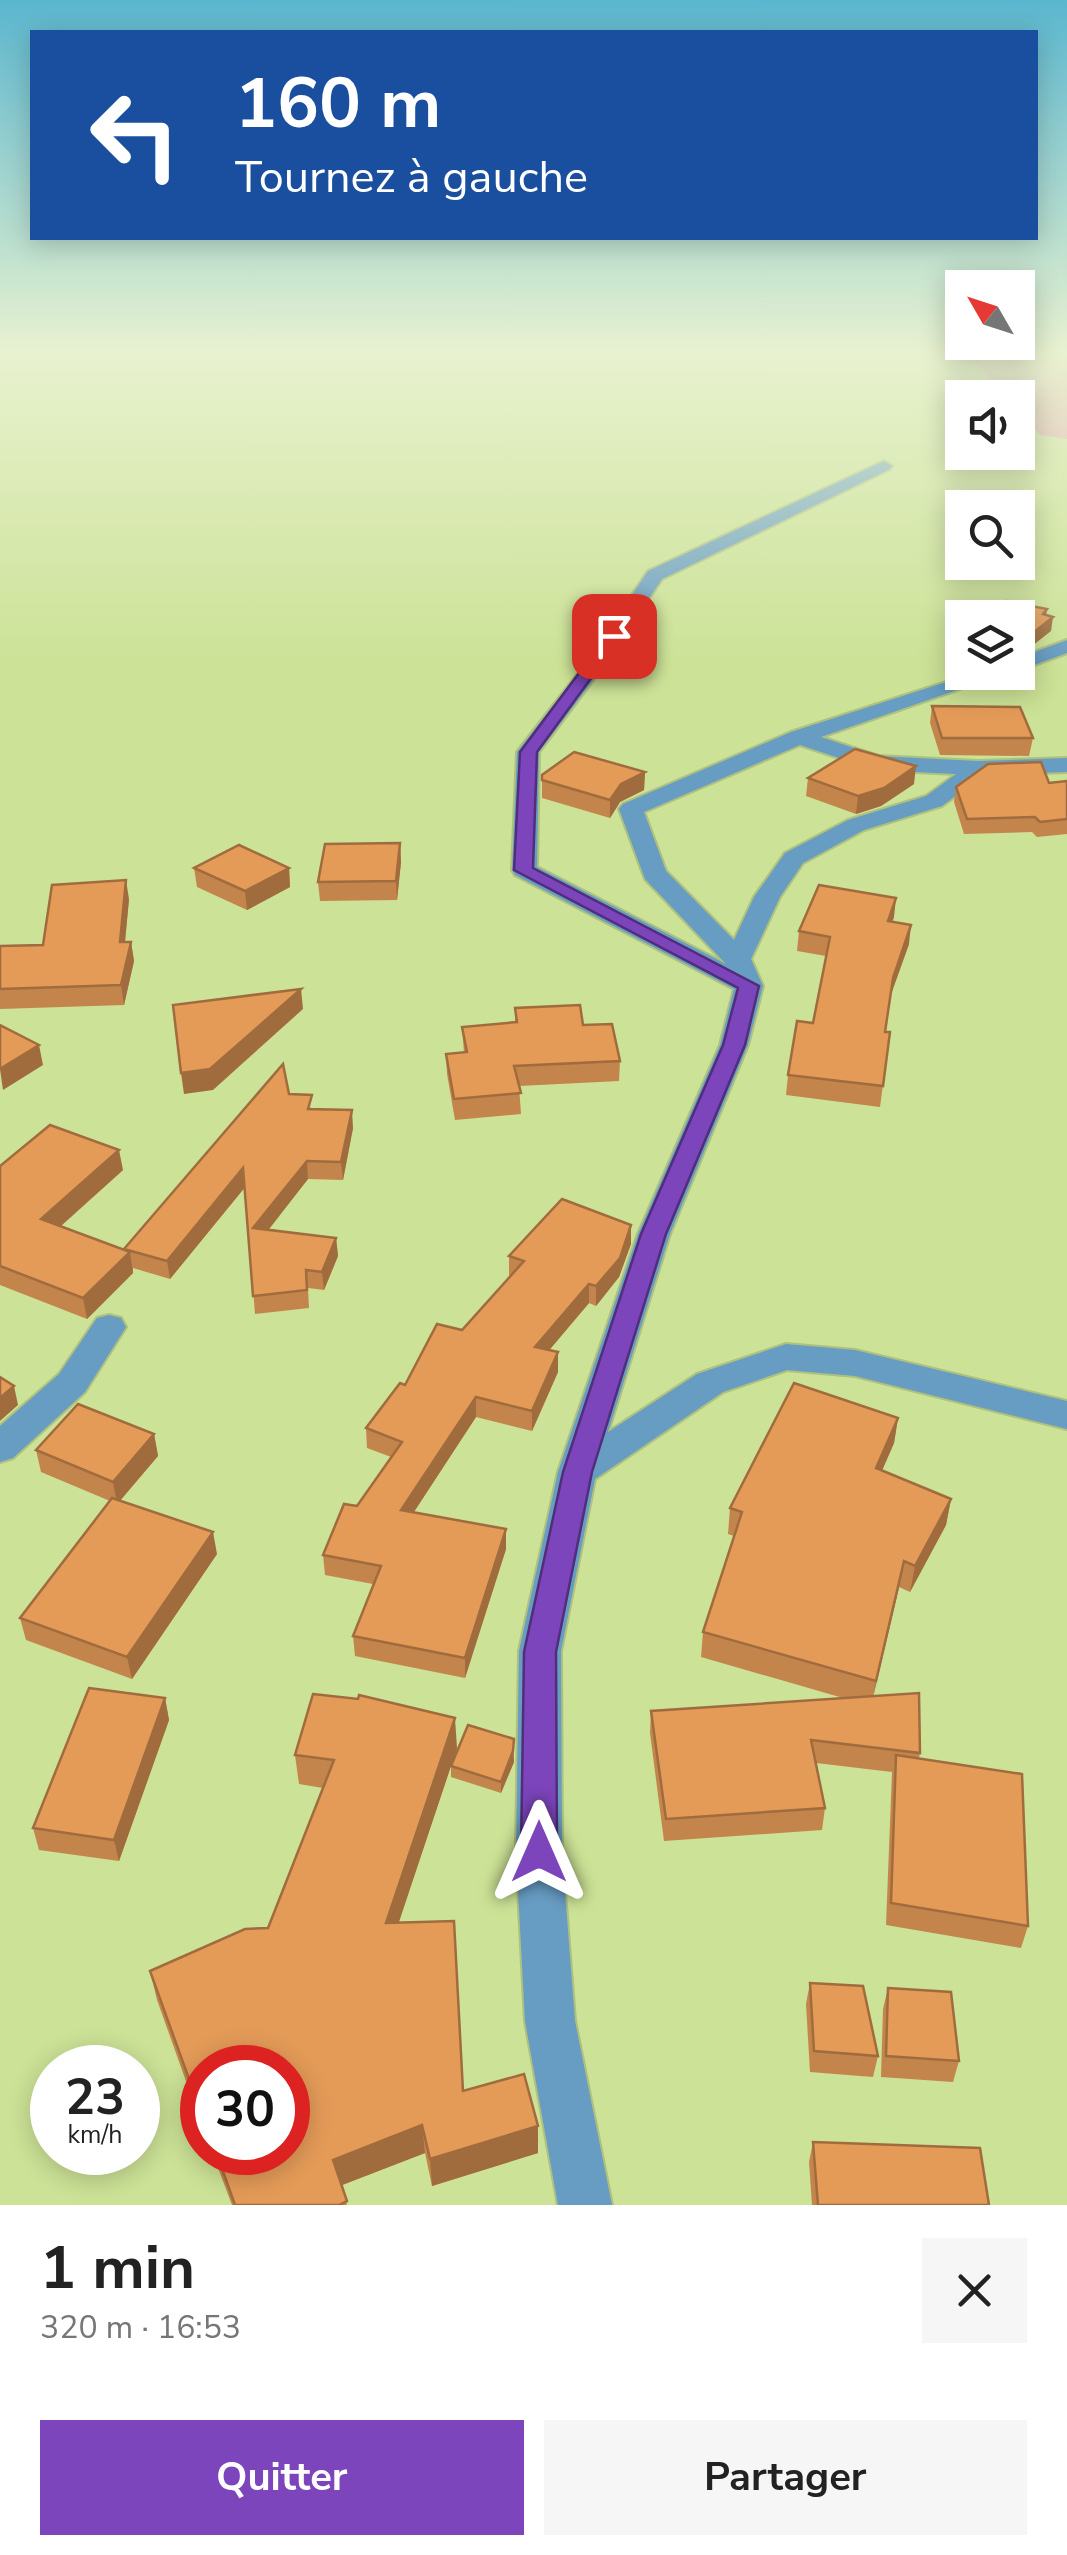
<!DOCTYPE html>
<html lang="fr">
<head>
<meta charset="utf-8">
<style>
	:root { --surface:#fff; --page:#f6f6f6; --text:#222; --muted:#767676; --accent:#7c45bb }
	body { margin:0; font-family:"Nunito Sans",sans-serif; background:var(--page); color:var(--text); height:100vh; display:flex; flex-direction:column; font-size:38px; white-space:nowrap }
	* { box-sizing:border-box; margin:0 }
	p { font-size:32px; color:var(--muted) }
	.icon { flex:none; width:55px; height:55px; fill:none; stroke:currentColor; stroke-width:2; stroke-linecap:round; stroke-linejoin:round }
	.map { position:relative; height:2205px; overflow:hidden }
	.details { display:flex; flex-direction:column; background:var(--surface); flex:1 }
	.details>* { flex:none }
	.hud { position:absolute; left:30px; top:30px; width:1008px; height:210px; border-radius:0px; box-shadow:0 5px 25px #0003; background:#1a4fa0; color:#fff; overflow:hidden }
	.needle { width:65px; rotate:309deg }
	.tools { position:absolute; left:945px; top:270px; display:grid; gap:20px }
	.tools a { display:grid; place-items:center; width:90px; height:90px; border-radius:0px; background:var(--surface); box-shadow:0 5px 25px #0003; font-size:50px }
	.speed { position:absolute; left:30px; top:2045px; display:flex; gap:20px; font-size:50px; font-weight:700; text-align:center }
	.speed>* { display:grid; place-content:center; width:130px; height:130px; border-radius:50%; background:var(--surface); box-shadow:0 5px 25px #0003; line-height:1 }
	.speed small { font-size:25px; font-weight:400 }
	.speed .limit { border:15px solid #d22; background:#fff; color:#111 }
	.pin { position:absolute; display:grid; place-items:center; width:85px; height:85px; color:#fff; margin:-42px; border-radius:20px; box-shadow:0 5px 15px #0006 }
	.me { position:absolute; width:110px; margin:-55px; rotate:0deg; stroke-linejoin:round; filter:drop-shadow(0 0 8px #0008) }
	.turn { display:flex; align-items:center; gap:35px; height:210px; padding:0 40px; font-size:45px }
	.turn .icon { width:130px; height:130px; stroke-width:2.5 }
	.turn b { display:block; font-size:70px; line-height:85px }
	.round { display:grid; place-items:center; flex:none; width:105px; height:105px; border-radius:0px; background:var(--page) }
	.overview { display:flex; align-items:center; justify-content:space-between; height:170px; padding:0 40px }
	h1 { font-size:60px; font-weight:700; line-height:75px }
	.action { display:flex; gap:20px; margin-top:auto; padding:20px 40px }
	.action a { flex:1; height:115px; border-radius:0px; background:var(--accent); color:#fff; font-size:40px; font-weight:700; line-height:115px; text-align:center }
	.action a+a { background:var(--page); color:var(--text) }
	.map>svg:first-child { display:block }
	.green { fill:#e697ad }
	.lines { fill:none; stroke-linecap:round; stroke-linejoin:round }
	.street-casing { stroke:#aec17e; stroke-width:4 }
	.street { fill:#679cc3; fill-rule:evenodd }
	.wall { fill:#c4854c }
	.shaded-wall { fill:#a06c3e }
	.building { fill:#e49b58; stroke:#a06c3e; stroke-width:2.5 }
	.route { fill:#7c45bb; stroke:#512d7a; stroke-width:2.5 }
</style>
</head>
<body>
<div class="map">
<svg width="1067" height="2205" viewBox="0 0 1067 2205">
	<rect width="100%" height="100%" fill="#cce296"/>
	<!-- green -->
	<polygon class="green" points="967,355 1067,355 1067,439 1040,435 1018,408 1018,398 1009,397"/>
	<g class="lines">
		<!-- street casing -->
		<g class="street-casing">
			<g id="street">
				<path d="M884 461 892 466 890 469 662 579 600 671 539 752 537 867 726 964 645 879 619 809 623 804 791 732 977 672H1009L821 737 878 756 978 761 1067 758V772L984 775 942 806 864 830 803 863 780 897 751 959 763 986 748 1045 670 1234 608 1432 697 1374 786 1344 855 1350 1067 1401V1429L855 1376 787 1370 723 1392 595 1479 561 1651 562 1853 575 2021 612 2205H558L525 2021 516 1853 519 1651 558 1472 638 1234 720 1045 734 989 515 875 512 870 517 752 586 663 648 571ZM800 745 875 770 956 774 926 796 848 820 785 853 754 897 734 940 666 871 644 812Z"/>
				<polygon points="1067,640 1067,653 1018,671 1018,658"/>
				<polygon points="109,1315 121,1318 126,1327 85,1392 13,1458 0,1462 0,1426 59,1374 97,1318"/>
			</g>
		</g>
		<!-- street -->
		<use href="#street" class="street"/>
	</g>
	<!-- wall -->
	<g class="wall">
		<polygon points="932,706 1033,738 1029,756 940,755 930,723"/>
		<polygon points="645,772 644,790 620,802 610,818 542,798 542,775"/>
		<polygon points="808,778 914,784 881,806 856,814 806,796"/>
		<polygon points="1067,781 1067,834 1037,837 1032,832 964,834 954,802 956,787"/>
		<polygon points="400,843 401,862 397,900 320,901 318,882"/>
		<polygon points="194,868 289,868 290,887 247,910 197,887"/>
		<polygon points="129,899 125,942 131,942 134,961 124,1005 0,1009 0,946 43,945"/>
		<polygon points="894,917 892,922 909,944 890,997 885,1032 890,1032 880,1107 786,1095 788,1075 813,1023 826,956 797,951 799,931"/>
		<polygon points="515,1008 583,1025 620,1061 619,1081 519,1086 521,1114 455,1120 447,1074 446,1054 464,1053 462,1027 515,1022"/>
		<polygon points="289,1094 313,1109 353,1128 343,1180 308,1179 268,1229 336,1238 338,1256 324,1290 308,1288 309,1308 255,1314 245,1187 170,1279 133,1268 133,1273 87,1319 0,1285 0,1166 123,1170 60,1227 124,1250"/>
		<polygon points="631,1225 631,1244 619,1277 596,1306 589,1303 549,1350 558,1352 558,1372 532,1431 476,1417 414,1512 506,1549 465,1678 355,1656 353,1636 373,1584 325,1575 323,1555 391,1457 367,1448 366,1428 405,1385 462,1330 511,1276 509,1275 509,1256"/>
		<polygon points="898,1418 894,1443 882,1470 951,1499 946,1525 910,1592 899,1587 873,1696 920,1753 919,1758 1028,1926 1021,1948 886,1925 892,1772 816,1763 825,1808 822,1830 664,1841 650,1733 651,1711 843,1698 701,1657 703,1632 734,1536 728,1534 730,1508"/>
		<polygon points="154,1434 158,1456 120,1501 217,1554 132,1679 26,1640 20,1618 110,1501 41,1472 36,1450"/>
		<polygon points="165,1698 169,1720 119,1861 39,1850 33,1828"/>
		<polygon points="514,1739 514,1762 501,1793 451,1777 451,1766"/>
		<polygon points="457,1748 398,1923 463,2091 538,2153 432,2186 425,2153 342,2185 347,2205 232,2205 212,2152 288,2152 202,2068 202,2126 157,2000 150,1971 268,1928 323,1788 299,1784 295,1755"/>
		<polygon points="810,1983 878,2056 873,2077 810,2072 806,2004"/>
		<polygon points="888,1988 959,2061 953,2082 881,2077 883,2009"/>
		<polygon points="813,2142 989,2205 812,2205 809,2162"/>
	</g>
	<!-- shaded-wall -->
	<g class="shaded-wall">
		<polygon points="1047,609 1045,623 1053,617 1051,631 1018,657 1018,645"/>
		<polygon points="916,766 914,784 881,806 856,814 858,796"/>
		<polygon points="645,772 644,790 620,802 610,818 610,800 621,784"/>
		<polygon points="400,843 401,862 397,900 396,881"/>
		<polygon points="289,868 290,887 247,910 245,891"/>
		<polygon points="126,880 129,899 123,962 120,942"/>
		<polygon points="896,898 894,917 886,940 888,921"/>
		<polygon points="911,925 909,944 890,997 893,978"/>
		<polygon points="131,942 134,961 124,1005 121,985"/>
		<polygon points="301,989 303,1009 213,1090 184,1094 181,1073"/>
		<polygon points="39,1045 43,1065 3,1090 0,1069"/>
		<polygon points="352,1110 353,1128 343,1180 341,1162"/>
		<polygon points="119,1150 123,1170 45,1240 41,1219"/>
		<polygon points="307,1161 308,1179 256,1246 253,1228"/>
		<polygon points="243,1168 246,1186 170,1279 167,1261"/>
		<polygon points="631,1225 631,1244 619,1277 596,1306 596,1286"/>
		<polygon points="336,1238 338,1256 324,1290 322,1272"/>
		<polygon points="130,1252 133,1273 87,1319 83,1298"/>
		<polygon points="589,1284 589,1303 535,1367 535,1347"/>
		<polygon points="558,1352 558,1372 532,1431 532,1411"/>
		<polygon points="14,1386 18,1405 0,1421 0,1398"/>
		<polygon points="476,1397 476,1417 402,1530 401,1510"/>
		<polygon points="898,1418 894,1443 872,1494 876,1468"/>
		<polygon points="154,1434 158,1456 117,1504 113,1482"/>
		<polygon points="951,1499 946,1525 910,1592 915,1566"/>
		<polygon points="506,1529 506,1549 465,1678 465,1658"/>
		<polygon points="213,1532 217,1554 132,1679 127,1657"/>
		<polygon points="904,1561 899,1587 871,1706 876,1681"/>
		<polygon points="165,1698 169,1720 119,1861 114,1840"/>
		<polygon points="455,1718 457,1748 389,1952 386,1923"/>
		<polygon points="513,1751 514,1762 501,1793 501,1782"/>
		<polygon points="422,2125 425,2153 337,2187 333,2160"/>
		<polygon points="538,2126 538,2153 432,2186 430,2159"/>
	</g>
	<!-- building -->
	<g class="building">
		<polygon points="1006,601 1047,609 1043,614 1053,617 1018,645 1018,618 991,618"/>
		<polygon points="932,706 1020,707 1033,738 942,738"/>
		<polygon points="855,749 916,766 884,788 858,796 808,778"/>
		<polygon points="574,752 645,772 621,784 610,800 542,780 542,775"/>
		<polygon points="1041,762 1049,783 1067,781 1067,819 1040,822 1035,817 967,819 956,787 988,764"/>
		<polygon points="400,843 396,881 318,882 325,844"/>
		<polygon points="239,845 289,868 245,891 194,868"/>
		<polygon points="126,880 120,942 131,942 121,985 0,989 0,946 43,945 52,885"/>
		<polygon points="819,885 896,898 888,921 911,925 893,978 885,1032 890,1032 883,1086 788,1075 797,1021 813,1023 830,937 799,931"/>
		<polygon points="301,989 210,1069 181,1073 173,1005"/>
		<polygon points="580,1005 583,1025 612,1024 620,1061 514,1066 521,1093 454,1099 446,1054 467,1052 462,1027 517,1022 515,1008"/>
		<polygon points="0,1025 39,1045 0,1069"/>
		<polygon points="283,1064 289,1094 312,1095 308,1109 352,1110 341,1162 307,1161 253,1228 336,1238 322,1272 306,1270 307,1290 253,1296 243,1168 167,1261 124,1249"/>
		<polygon points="50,1125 119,1150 41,1219 130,1252 83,1298 0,1266 0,1166"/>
		<polygon points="562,1199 631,1225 620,1258 596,1286 589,1284 535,1347 558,1352 532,1411 476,1397 401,1510 506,1529 465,1658 353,1636 381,1566 323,1555 344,1504 357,1506 402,1442 366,1428 400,1383 405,1385 437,1324 462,1330 524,1261 509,1256"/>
		<polygon points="0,1377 14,1386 0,1398"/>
		<polygon points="794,1383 898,1418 876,1468 951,1499 915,1566 904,1561 876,1681 703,1632 742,1512 730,1508"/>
		<polygon points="78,1404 154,1434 113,1482 36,1450"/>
		<polygon points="112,1498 213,1532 127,1657 20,1618"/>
		<polygon points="89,1688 165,1698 114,1840 33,1828"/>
		<polygon points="919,1693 920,1753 811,1740 825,1808 666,1819 651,1711"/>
		<polygon points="313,1694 358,1699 359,1695 455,1718 386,1923 454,1921 463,2091 524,2074 538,2126 430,2159 422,2125 333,2160 347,2201 339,2205 235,2205 216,2152 288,2152 288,2068 202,2068 202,2115 150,1971 245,1929 268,1928 334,1760 295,1755"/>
		<polygon points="468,1725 514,1739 513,1751 501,1782 451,1766"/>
		<polygon points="896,1755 1022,1774 1028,1926 891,1903"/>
		<polygon points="810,1983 863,1986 878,2056 814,2051"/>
		<polygon points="888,1988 951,1992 959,2061 886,2056"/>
		<polygon points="813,2142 980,2148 989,2205 818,2205"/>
	</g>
	<!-- sky -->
	<linearGradient id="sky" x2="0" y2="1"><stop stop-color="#5ab6ce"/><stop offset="0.53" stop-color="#e8f2d0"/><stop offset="1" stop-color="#e8f2d0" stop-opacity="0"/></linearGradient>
	<rect width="1067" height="664" fill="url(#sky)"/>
	<!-- route -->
	<polygon class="route" points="609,633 622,636 537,752 533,868 759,986 745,1045 666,1234 592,1472 556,1652 557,1852 551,1864 539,1869 527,1864 521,1852 524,1652 563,1472 641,1234 723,1045 738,988 514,870 520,752"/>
</svg>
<div class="tools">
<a><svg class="needle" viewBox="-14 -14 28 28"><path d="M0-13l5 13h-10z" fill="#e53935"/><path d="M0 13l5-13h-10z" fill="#767676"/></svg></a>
<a><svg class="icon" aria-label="sound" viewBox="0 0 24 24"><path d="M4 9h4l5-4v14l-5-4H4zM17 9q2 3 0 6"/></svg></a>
<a><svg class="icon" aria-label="search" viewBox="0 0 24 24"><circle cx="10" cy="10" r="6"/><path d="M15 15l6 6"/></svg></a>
<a><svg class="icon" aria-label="layers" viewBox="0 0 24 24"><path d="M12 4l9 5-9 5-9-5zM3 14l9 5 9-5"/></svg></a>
</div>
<div class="speed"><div>23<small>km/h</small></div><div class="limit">30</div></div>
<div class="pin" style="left:614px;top:636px;background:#d93025"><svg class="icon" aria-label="arrive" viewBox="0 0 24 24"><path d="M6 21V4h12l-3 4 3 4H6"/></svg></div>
<svg class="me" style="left:539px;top:1852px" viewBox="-20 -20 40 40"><path d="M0-17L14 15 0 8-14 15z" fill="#7c45bb" stroke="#fff" stroke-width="4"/></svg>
<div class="hud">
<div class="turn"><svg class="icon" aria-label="left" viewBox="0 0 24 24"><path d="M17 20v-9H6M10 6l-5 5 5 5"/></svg><div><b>160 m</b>Tournez à gauche</div></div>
</div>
</div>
<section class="details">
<div class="overview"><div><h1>1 min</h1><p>320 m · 16:53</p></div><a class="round"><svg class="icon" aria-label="close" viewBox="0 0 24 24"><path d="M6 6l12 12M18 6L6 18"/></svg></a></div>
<div class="action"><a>Quitter</a><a>Partager</a></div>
</section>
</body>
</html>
